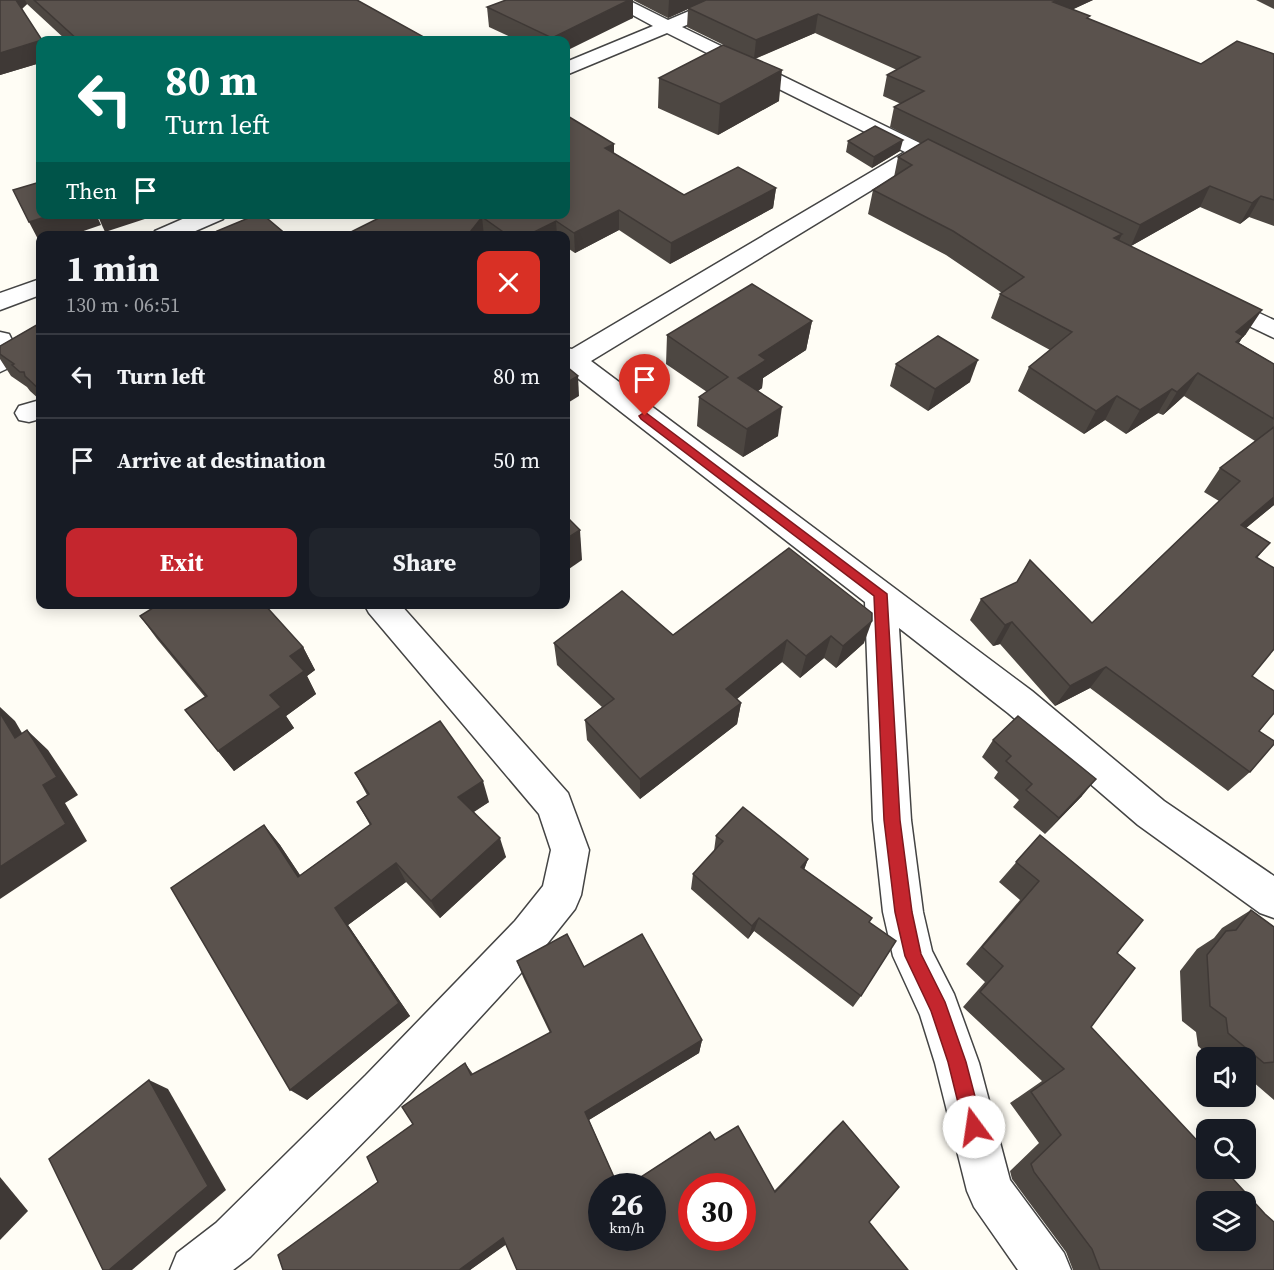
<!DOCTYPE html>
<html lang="en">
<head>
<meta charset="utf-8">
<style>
	:root { --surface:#171b24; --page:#20242c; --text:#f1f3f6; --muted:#9ea1a6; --line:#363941; --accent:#c4262e }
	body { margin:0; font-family:"Source Serif 4",serif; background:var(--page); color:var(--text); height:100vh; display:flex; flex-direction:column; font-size:22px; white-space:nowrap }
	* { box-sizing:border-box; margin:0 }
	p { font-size:20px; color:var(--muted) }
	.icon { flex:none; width:33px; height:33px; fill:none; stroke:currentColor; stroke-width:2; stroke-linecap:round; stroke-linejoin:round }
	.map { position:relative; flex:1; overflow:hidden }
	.details { position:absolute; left:36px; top:231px; width:534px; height:378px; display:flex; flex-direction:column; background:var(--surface); border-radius:12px; box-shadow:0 3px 15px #0003 }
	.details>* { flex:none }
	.top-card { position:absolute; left:36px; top:36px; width:534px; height:183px; border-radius:12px; box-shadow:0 3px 15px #0003; background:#00695c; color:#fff; overflow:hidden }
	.fabs { position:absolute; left:1196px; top:1047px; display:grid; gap:12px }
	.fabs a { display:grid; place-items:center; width:60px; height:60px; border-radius:12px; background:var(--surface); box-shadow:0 3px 15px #0003; font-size:30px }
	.speed { position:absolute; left:588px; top:1173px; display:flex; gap:12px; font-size:30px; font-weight:700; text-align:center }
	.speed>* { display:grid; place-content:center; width:78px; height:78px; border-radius:50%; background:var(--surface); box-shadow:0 3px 15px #0003; line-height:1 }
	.speed small { font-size:15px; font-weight:400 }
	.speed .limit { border:9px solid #d22; background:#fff; color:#111 }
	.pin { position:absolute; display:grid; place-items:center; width:51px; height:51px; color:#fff; margin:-62px -26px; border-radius:50% 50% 50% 0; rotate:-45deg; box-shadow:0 0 6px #0007 }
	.pin .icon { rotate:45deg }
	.me { position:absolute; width:66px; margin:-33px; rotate:346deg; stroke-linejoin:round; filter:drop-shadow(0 0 4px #0008) }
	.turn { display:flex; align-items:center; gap:21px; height:126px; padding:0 30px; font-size:27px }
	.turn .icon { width:78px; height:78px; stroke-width:2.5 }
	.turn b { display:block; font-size:42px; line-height:51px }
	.then { display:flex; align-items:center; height:57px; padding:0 30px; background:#0003; gap:12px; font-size:22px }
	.round { display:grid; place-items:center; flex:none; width:63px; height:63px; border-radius:12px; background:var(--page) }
	.headline { display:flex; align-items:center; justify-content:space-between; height:102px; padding:0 30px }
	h1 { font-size:36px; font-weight:700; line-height:45px }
	.button { display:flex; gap:12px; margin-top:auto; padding:12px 30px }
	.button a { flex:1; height:69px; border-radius:12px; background:var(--accent); color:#fff; font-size:24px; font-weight:700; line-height:69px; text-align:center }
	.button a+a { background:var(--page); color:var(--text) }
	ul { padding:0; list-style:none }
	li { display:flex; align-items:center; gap:18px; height:84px; padding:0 30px; border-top:2px solid var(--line) }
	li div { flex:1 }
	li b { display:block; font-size:22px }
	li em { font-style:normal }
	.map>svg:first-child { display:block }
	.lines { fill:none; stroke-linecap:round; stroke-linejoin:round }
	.street-casing { stroke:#444; stroke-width:3 }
	.street { fill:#fff; fill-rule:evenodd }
	.wall { fill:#4d4742; fill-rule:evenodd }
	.shaded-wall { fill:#3f3936 }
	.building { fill:#5a524d; stroke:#3f3936; stroke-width:1.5; fill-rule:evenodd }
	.route { fill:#c4262e; stroke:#7f191e; stroke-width:1.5 }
</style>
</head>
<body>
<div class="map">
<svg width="1274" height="1270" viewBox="0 0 1274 1270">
	<rect width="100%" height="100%" fill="#fffdf5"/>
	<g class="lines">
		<!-- street casing -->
		<g class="street-casing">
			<g id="street">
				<polygon points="605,0 628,0 668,20 715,0 739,0 736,4 682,27 928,147 962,163 965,168 962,173 946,173 921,160 591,361 1032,691 1164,801 1274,876 1274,918 1260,913 1138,825 1008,713 899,628 911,820 923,912 932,951 954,994 979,1063 1010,1180 1064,1253 1071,1270 1018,1270 974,1207 967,1191 935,1063 920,1015 893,956 883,912 873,820 865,602 566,369 566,348 572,349 905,152 667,33 566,75 566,62 653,26"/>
				<polygon points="194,214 226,214 223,219 184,236 152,236 155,231"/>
				<polygon points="40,279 40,295 0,310 0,293"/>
				<polygon points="1214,292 1274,320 1274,338 1205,305 1202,300 1205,295"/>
				<polygon points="0,332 9,334 21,358 17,364 0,372"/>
				<polygon points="40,400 40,419 29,422 19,420 15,413 19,406"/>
				<polygon points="364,604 400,604 568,793 589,850 581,895 575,909 543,949 398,1107 250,1257 233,1270 170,1270 177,1253 216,1223 366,1075 515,921 543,886 551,850 539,814 369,613"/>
			</g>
		</g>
		<!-- street -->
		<use href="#street" class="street"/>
	</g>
	<!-- wall -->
	<g class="wall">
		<polygon points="0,0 357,0 423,40 66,40 27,4 22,9 40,40 40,63 0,75"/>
		<polygon points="633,0 1093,0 1073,9 1089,19 1201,64 1274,54 1274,226 1249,217 1240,224 1200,207 1131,246 1246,334 1242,338 1239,343 1274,364 1274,505 1246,528 1270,543 1257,558 1252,676 1259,731 1250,772 1228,791 1090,688 1055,706 1000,644 993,646 970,620 981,599 1092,623 1219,501 1204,492 1220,468 1255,441 1184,396 1163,415 1158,413 1126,434 1105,420 1084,434 1018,391 1029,367 1050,350 991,318 1000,294 1002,293 946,255 868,214 873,190 894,177 898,157 921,143 890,127 894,107 901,104 883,96 887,75 897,70 815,33 755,59 779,101 718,135 658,108 659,78 734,50 687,27 688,9 668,18"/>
		<polygon points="1256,0 1274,0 1274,9"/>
		<polygon points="487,7 633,18 566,40 517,40 489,27"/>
		<polygon points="848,141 900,151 872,168 846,152"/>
		<polygon points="614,144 614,153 684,195 776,188 773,208 670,264 619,230 575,253 566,247 566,236 343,236 391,218 412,217 411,214 566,214"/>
		<polygon points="812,321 806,350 763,378 762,388 758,391 778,436 743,457 697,426 699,397 707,392 666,364 667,335"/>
		<polygon points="40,323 40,400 30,391 27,387 11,376 0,359 0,346"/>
		<polygon points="896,364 970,382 928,411 890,386"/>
		<polygon points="789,548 864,643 836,668 824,658 800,678 782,662 737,699 741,703 737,724 640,799 587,740 585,720 602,707 557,665 554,643 673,635"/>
		<polygon points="153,608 303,647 315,670 307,676 316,694 286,716 294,728 234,771 185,710 205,697 157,639 140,616"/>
		<polygon points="993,740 1082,796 1045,834 1013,807 1019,800 994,778 998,772 982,757"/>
		<polygon points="355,773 489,802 474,812 506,857 440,918 406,882 348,925 410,1016 307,1100 264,825 280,845 300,875 370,825 357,802 367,795"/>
		<polygon points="1040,835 1117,953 1091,1027 1274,1270 1073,1270 1066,1252 1012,1179 1010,1171 1039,1143 1010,1103 1042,1081 963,1007 985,982 966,964 1020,900 999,882"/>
		<polygon points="716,836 808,859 804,869 869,922 861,996 853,1007 754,931 748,939 691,889 693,874 714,851"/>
		<polygon points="1251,910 1274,927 1274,1100 1245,1075 1245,1058 1211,1058 1198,1046 1196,1032 1182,1021 1180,971 1197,949 1214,938 1222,928"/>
		<path d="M567 934 584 967 642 934 702 1040 699 1053 589 1120 618 1186H602V1238H652V1186H627L710 1132 715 1140 738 1126 774 1191 833 1130 843 1121 899 1187 869 1222 908 1270H517L506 1244 470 1270H283L278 1255 378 1182 367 1157 413 1124 402 1107 465 1063 473 1074 550 1033 523 977 517 961ZM692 1186H742V1238H692Z"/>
	</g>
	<!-- shaded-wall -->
	<g class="shaded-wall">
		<polygon points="14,0 25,0 27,4 19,11"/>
		<polygon points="629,0 633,0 633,18 566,51 566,40 552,40 552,38"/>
		<polygon points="669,0 709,0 688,8 688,9 668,18"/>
		<polygon points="1058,0 1093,0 1046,22 1053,2"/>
		<polygon points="818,14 815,33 754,59 756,40"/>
		<polygon points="422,36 423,40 410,40"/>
		<polygon points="204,37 206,40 189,40"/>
		<polygon points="40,41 40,63 0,75 0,53"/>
		<polygon points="782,70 779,101 718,135 720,104"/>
		<polygon points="903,140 900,151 872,168 874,157"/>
		<polygon points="614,144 614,164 605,148"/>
		<polygon points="1210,186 1200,207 1131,246 1140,225"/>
		<polygon points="776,188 773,208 670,264 671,243"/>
		<polygon points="1261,196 1249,217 1240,224 1252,203"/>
		<polygon points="619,210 619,230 575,253 574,233"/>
		<polygon points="55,214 96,214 101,225 69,236 40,236 40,243 29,222"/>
		<polygon points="97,214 153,214 154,216 105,232"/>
		<polygon points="482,217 484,236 467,236"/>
		<polygon points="556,221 557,236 526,236"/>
		<polygon points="1122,234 1111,258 1114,238"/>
		<polygon points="1262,310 1246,334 1242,338 1228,360 1236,332"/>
		<polygon points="812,321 806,350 763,378 762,388 735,407 738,378 759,355"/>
		<polygon points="978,360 970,382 928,411 935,389"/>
		<polygon points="1198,373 1184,396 1163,415 1177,392"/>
		<polygon points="578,376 579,396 566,404 566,383"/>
		<polygon points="1172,389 1158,413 1126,434 1140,410"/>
		<polygon points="1117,396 1105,420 1084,434 1096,411"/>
		<polygon points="782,407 778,436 743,457 747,429"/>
		<polygon points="1274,497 1274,505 1223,547 1241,525"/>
		<polygon points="580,530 582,560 566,571 566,539"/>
		<polygon points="872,621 864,643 836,668 843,646"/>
		<polygon points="1012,622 1000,644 993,646 1005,625"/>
		<polygon points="831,636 824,658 800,678 806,656"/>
		<polygon points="787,640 782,662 723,710 726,689"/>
		<polygon points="303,647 315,670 307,676 316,694 286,716 294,728 234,771 218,751 270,695 290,656"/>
		<polygon points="1106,667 1090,688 1055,706 1070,686"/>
		<polygon points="741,703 737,724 640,799 640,779"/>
		<polygon points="0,707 15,721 36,757 15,738 0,713"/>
		<polygon points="27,730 48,750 78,795 65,803 87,841 0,899 0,867 43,785"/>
		<polygon points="1096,779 1082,796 1045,834 1059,818"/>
		<polygon points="483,781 489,802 465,817 458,797"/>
		<polygon points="264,825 280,845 313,895 298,877"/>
		<polygon points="500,838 506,857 440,918 431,901"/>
		<polygon points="808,859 803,873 801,867"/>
		<polygon points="396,863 406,882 348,925 410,1016 307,1100 290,1090 335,908"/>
		<polygon points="759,918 754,931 748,939 752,926"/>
		<polygon points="702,1040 699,1053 587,1121 585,1112"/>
		<polygon points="149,1080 168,1089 226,1190 132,1270 109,1270"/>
		<polygon points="0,1177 28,1211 0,1240"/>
		<polygon points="503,1238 511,1241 470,1270 459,1270"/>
	</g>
	<!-- building -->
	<g class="building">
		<polygon points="0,0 16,0 42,40 0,53"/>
		<polygon points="34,0 357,0 422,36 410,40 209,40 204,37 189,40 78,40"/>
		<polygon points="506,0 629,0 552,38 487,7"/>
		<polygon points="706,0 1058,0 1053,2 1090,16 1087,18 1201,64 1237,41 1274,54 1274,200 1261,196 1252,203 1210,186 1140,225 894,107 924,91 887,75 920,57 818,14 756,40 688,8"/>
		<polygon points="723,45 782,70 720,104 659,78"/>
		<polygon points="566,115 614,144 605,148 684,195 738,167 776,188 671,243 619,210 574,233 556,221 526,236 509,236 482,217 467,236 343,236 387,214 391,218 419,217 417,214 566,214"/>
		<polygon points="875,126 903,140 874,157 848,141"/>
		<polygon points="928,139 1122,234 1114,238 1262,310 1236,332 1243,336 1236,342 1274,364 1274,419 1198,373 1177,392 1172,389 1140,410 1117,396 1096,411 1029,367 1072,332 1000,294 1024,277 953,231 873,190 912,165 898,157"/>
		<polygon points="40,182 40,214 55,214 29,222 13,190"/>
		<polygon points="258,214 262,214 288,236 221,236 217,231"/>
		<polygon points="752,284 812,321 759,355 766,360 738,378 782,407 747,429 699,397 728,377 667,335"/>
		<polygon points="40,323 40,390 25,376 24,372 20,372 12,365 14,364 0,354 0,346"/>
		<polygon points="938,336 978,360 935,389 896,364"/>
		<polygon points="566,366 578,376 566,383"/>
		<polygon points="1274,427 1274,497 1241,525 1270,543 1256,557 1274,568 1274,649 1252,676 1274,691 1274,713 1259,731 1274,741 1274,744 1250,772 1106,667 1070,686 1012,622 1005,625 981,599 1017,582 1030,560 1092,623 1240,481 1220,468"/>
		<polygon points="566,516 580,530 566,539"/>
		<polygon points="789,548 872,613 872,621 843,646 831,636 806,656 787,640 726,689 741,703 640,779 585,720 614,699 554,643 622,591 673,635"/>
		<polygon points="151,604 264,604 303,647 290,656 304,671 270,695 281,707 218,751 185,710 207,696 140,616 153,608"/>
		<polygon points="0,713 15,738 27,730 57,777 43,785 66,824 0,867"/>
		<polygon points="1018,716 1096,779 1059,818 1026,790 1032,784 1006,761 1011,756 993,740"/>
		<polygon points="440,721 483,781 458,797 500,838 431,901 396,863 335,908 399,1003 290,1090 171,888 264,825 298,877 371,824 357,802 369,794 355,773"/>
		<polygon points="743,807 808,859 801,867 872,918 869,922 896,941 861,996 759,918 752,926 693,874 723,841 716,836"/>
		<path d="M1040 835 1143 920 1117 953 1135 968 1091 1027 1206 1150V1168H1223L1265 1214 1274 1222V1270H1100L1092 1249 1034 1172 1031 1164 1061 1135 1031 1092 1064 1069 980 992 1003 966 982 947 1039 881 1016 862ZM1206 1202H1245V1240H1206Z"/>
		<polygon points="1251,910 1274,927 1274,1062 1264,1063 1228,1033 1226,1018 1210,1006 1207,955 1226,931 1236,930"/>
		<path d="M567 934 584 967 642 934 702 1040 585 1112 618 1186H602V1238H652V1186H627L710 1132 715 1140 738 1126 775 1192 843 1121 899 1187 869 1222 908 1270H517L503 1238 459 1270H283L278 1255 378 1182 367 1157 413 1124 402 1107 465 1063 471 1075 551 1032 517 961ZM692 1186H742V1238H692Z"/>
		<polygon points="149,1080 208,1186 109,1270 103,1270 49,1159"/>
	</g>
	<!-- route -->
	<polygon class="route" points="645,412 887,594 900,820 912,912 921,954 945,1002 966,1062 983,1127 980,1134 974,1136 967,1134 964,1127 948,1062 931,1011 905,956 895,912 884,820 874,596 641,419 639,416"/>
</svg>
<div class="fabs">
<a><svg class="icon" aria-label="sound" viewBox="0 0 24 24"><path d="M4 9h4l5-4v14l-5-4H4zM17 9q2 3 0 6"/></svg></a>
<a><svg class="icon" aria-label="search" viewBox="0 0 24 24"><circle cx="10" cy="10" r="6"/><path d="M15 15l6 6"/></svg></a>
<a><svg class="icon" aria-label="layers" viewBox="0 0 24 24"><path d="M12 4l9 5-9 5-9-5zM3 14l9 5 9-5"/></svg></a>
</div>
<div class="speed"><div>26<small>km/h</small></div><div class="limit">30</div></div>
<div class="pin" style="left:645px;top:416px;background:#d93025"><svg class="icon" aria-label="arrive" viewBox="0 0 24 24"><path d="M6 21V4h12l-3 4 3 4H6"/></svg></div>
<svg class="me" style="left:974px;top:1127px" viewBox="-20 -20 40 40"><circle r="19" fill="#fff"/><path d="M0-13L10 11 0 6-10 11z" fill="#c4262e"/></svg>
<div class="top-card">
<div class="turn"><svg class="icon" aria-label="left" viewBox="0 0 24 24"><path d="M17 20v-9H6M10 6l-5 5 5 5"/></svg><div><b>80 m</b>Turn left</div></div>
<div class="then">Then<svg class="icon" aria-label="arrive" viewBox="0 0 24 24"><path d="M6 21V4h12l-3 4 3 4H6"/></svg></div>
</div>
<section class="details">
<div class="headline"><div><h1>1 min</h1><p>130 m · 06:51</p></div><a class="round" style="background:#d93025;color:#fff"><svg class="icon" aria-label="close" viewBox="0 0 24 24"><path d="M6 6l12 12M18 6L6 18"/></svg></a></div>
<ul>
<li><svg class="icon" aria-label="left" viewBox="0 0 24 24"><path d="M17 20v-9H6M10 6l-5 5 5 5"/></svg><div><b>Turn left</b></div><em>80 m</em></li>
<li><svg class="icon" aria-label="arrive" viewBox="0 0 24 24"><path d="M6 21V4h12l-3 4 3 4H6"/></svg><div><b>Arrive at destination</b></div><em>50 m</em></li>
</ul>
<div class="button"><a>Exit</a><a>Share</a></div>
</section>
</div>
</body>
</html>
